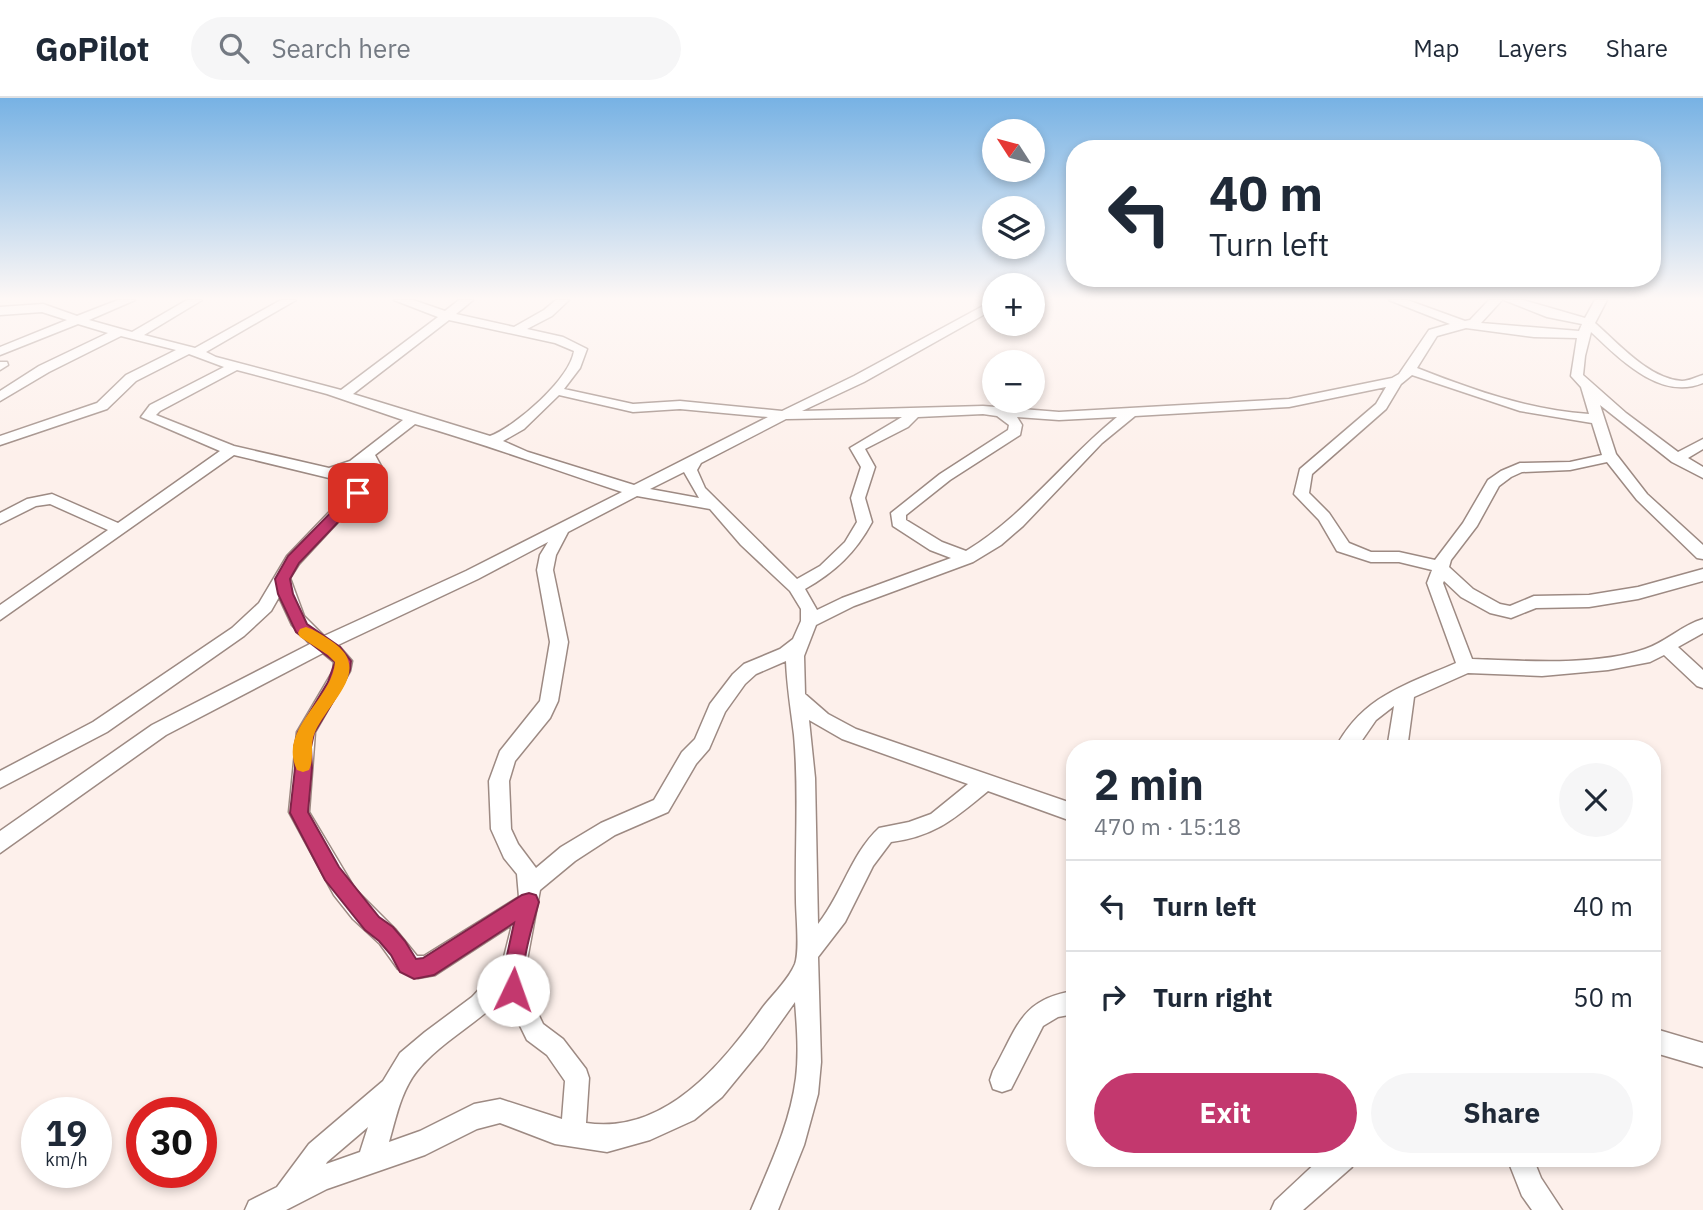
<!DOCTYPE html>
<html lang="en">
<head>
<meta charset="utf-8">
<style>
	:root { --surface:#fff; --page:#f6f6f7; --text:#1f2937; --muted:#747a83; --line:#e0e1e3; --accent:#c3386e }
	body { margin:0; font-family:"IBM Plex Sans",sans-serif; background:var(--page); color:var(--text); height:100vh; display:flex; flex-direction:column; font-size:26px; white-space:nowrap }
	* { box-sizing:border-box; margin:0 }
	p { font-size:23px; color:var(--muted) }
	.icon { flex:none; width:38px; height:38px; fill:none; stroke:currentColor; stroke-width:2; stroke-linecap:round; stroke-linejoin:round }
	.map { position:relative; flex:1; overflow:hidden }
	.panel { position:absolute; left:1066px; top:642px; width:595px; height:427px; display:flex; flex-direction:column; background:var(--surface); border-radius:28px; box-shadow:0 4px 10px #0003 }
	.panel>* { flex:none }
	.hud { position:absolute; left:1066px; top:42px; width:595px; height:147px; border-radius:28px; box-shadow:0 4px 10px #0003; background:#fff; color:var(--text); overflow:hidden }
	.needle { width:46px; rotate:306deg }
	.controls { position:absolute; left:982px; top:21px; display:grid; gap:14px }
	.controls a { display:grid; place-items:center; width:63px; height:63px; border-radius:50%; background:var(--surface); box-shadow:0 4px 10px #0003; font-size:35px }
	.speed { position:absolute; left:21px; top:999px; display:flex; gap:14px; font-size:35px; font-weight:700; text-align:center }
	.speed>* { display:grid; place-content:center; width:91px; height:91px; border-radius:50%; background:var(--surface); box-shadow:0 4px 10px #0003; line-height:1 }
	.speed small { font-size:18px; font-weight:400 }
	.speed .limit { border:10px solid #d22; background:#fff; color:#111 }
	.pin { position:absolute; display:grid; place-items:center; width:60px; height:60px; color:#fff; margin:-30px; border-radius:14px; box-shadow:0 4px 10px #0006 }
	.me { position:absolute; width:77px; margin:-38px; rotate:3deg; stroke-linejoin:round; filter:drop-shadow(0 0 5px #0008) }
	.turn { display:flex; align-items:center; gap:24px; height:147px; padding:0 28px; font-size:32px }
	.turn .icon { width:91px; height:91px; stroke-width:2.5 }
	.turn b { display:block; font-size:49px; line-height:60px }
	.round { display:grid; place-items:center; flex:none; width:74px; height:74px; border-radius:37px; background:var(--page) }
	.headline { display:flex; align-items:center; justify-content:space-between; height:119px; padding:0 28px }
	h1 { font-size:42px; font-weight:700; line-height:52px }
	.primary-button { display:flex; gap:14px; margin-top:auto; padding:14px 28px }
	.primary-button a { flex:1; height:80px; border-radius:42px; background:var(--accent); color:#fff; font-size:28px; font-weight:700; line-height:80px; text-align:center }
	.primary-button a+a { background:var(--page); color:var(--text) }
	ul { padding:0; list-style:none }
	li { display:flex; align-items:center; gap:21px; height:91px; padding:0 28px; border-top:2px solid var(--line) }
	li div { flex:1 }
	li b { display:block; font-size:26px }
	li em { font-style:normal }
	header { display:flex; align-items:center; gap:42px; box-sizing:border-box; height:98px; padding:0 35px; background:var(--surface); border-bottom:2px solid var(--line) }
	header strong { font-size:33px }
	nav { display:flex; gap:38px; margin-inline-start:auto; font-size:24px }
	.search { width:490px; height:63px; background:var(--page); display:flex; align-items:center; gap:18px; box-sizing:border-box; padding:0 24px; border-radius:38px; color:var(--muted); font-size:26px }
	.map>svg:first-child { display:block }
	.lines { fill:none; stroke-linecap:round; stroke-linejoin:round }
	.minor-casing { stroke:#9d8a83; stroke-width:3 }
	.minor { fill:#fff; fill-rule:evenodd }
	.route { fill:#c3386e; stroke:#7f2448; stroke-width:2 }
	.slow { fill:#f59e0b }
</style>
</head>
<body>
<header>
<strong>GoPilot</strong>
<div class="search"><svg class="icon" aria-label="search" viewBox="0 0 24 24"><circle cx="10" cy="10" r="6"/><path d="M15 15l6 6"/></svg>Search here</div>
<nav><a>Map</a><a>Layers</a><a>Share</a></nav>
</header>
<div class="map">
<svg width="1703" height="1112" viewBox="0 0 1703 1112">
	<rect width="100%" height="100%" fill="#fdf0eb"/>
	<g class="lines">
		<!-- minor casing -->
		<g class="minor-casing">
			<g id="minor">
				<path d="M118 202H135L89 222 132 234 187 202H202L144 237 195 250 281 202H296L206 254 216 259 341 292 438 219 394 202H413L445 213 459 202H473L456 216 514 229 544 212 556 202H569L552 218 527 231 563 239 587 251 580 270 564 291 633 306 680 303 782 313 854 278 994 202V211L864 284 802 313 983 308 1059 314 1289 301 1392 280 1399 276 1429 232 1450 226 1389 202H1407L1465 223 1470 222 1489 202H1502L1481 225 1579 233 1582 226 1547 219 1504 202H1523L1585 220 1595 202H1607L1595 225C1618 245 1649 281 1682 283 1689 283 1696 279 1703 277V285C1660 303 1620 261 1591 234L1585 258 1583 277 1626 315 1678 354 1703 341V351L1688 360 1703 369V380L1672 364 1600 307 1616 356 1647 396 1703 447V461L1697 460 1637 402 1607 364 1570 372 1522 374 1511 379 1499 388 1477 428 1451 462 1449 469 1473 491 1500 506 1510 508 1534 498 1589 497 1638 489 1703 471V483L1638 501 1589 509 1536 510 1511 520 1490 515 1461 499 1444 483 1443 485 1472 561C1524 563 1597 568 1645 551 1666 544 1682 527 1703 521V535L1678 549 1703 572V590L1697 588 1664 557 1650 564 1608 572 1542 578 1468 575 1414 599 1407 651H1387L1394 608 1376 622 1356 651H1335C1362 598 1406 587 1456 565L1427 485 1432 472 1399 464H1371L1337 453 1319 422 1294 396 1300 371 1376 306 1386 289 1289 309 1135 318 1102 345 1023 428 1001 447 973 464 854 508 816 527 804 558 805 596 828 616 856 631 1074 706V724L988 693C955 720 936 738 891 744L873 768 845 824 818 859 821 964 818 996 804 1047 778 1112H751C769 1069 790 1027 796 980 799 955 797 929 795 904L763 949 722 999 694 1022 650 1042 607 1054 555 1046 500 1025 477 1031 425 1057 327 1091 286 1112H245L249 1103 277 1089 309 1046 383 983 400 955 425 934 472 899 502 867 512 827 435 877 418 880 398 871 380 846 353 821 334 797 289 714 297 634 333 573 334 564 323 555 166 637 0 755V733L152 627 310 546 292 527 279 499 271 513 244 538 107 634 0 690V673L93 624 232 530 259 505 287 458 361 381 367 368 365 365 345 377 329 380 234 357 0 522V507L108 432 50 406 36 408 0 426V415L27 401 52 396 118 425 220 353 141 319 150 307 224 269 189 256 136 283 107 311 0 347V338L97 305 126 277 176 252 121 238 49 274 0 303V293L39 268 108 235 78 226 0 257V249L67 222 42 214 0 217V209L43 206 77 218ZM449 222 555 245 574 253C570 281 516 328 490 338L353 296ZM1466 230 1534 239 1577 240 1571 278 1581 289 1589 316C1529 312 1473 292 1417 270L1437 238ZM237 272 327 296 403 322 350 363 329 370 234 348 156 317 160 313ZM1412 277 1520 313 1592 325 1602 357 1570 364 1520 365 1501 373 1488 382 1463 425 1435 462 1399 454H1371L1349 445 1329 415 1309 395 1312 376 1386 311 1401 286ZM559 297 633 314 680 311 768 319 634 387 528 354 503 343 524 331ZM983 316 997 318 1009 327 1008 332 940 376 891 415 893 428 930 452 951 460 842 500 817 512 805 491C835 474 856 454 872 424L865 400 875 369 865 351 908 329 918 319ZM902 319 850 350 861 369 851 400 857 424 845 444 820 468 797 481 705 390 697 372 701 365 786 321ZM1017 319 1059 322 1117 319C1064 362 1024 418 966 453L942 444 906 422V417L950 382 1020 337 1022 327ZM415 326C485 346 553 371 622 394L466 473 324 538 304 518 290 480 299 466 373 386 381 368 375 357ZM684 374 699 400 650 391ZM637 398 710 411 741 447 790 493 801 511V523L793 541 780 551 744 566 733 576 710 606 695 641 682 654 654 702 601 725 561 749 536 770 518 746 511 731 509 683 515 663 550 620 558 603 568 544 553 472 556 457 568 434ZM548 444 540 457 537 472 550 544 540 603 500 653 489 683 491 731 504 760 517 776 519 799 424 858H417L395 831 355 791 309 714 315 634 350 573 352 563 338 547 478 481ZM786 563C787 589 791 612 794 637 799 691 795 748 796 802 796 818 800 852 795 866 789 881 773 896 763 909 722 966 665 1037 586 1025L589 980 586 971 563 941 543 926 523 884 540 792 575 763 615 737 668 714 696 666 709 651 725 614 745 586 756 576ZM809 622 842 641 968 686 931 716 909 724 879 730C851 756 842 796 818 826L815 680ZM505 897 527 942 547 957 565 983 562 1021 500 1001 474 1006 420 1033 389 1044C396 1020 401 993 417 973 441 943 479 925 505 897ZM368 1029 360 1054 326 1066 327 1064Z"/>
				<polygon points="0,264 7,264 8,267 0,272"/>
				<path d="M1074 893V916L1058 919 1043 928 1011 991 1002 994 993 991 990 982 993 973C1017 931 1020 901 1074 893Z"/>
				<polygon points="1652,930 1703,945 1703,969 1652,954"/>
				<polygon points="1321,1060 1356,1060 1352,1069 1303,1112 1271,1112 1275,1103"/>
				<polygon points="1507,1060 1533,1060 1541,1080 1562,1112 1532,1112 1522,1098"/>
			</g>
		</g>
		<!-- minor -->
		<use href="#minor" class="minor"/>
	</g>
	<!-- sky -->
	<linearGradient id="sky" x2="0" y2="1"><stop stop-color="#77b2e4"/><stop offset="0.56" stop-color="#fef8f6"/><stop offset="1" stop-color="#fef8f6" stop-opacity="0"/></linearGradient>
	<rect width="1703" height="358" fill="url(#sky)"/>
	<!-- route -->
	<path class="route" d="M358 391 365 395 363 398 299 465 290 481 293 496 307 526 340 549 351 563 350 572 343 587 314 635 311 649 312 670 308 714 339 769 379 819 393 829 405 843 416 861 423 860 522 797 529 795 536 797 539 804C534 822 528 841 525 860 523 873 525 889 520 900L513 903 506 900 501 885 514 825 434 877 414 881 400 874 391 857 379 843 365 832 325 782 290 715 295 670 294 649 298 634 328 584 335 564 296 534 278 496 275 481 288 458 353 392Z"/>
	<!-- slow -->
	<path class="slow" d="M306 529C315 532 322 537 330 542 375 571 330 601 315 634 309 647 315 660 309 672L303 674 297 672C277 631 333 601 335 564L328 557 300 539 298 535 300 531Z"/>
</svg>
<div class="controls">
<a><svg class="needle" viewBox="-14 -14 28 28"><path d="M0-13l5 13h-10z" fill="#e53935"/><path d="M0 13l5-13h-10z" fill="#747a83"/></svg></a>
<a><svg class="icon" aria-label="layers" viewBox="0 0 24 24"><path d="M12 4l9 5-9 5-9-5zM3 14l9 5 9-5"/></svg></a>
<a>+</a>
<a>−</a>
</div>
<div class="speed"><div>19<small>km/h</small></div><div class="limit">30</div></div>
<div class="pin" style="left:358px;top:395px;background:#d93025"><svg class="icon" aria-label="arrive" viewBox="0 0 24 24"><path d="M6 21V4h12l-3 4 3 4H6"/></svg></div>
<svg class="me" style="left:513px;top:892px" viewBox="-20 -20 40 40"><circle r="19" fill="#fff"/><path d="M0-13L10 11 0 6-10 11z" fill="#c3386e"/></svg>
<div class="hud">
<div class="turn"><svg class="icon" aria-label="left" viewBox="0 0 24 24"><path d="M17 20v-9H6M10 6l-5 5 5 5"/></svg><div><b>40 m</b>Turn left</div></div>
</div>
<section class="panel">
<div class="headline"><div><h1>2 min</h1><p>470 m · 15:18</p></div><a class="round"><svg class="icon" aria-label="close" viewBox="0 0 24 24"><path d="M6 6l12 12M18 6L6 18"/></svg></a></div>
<ul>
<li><svg class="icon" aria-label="left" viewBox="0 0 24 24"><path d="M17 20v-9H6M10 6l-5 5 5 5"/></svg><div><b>Turn left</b></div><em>40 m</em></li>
<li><svg class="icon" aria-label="right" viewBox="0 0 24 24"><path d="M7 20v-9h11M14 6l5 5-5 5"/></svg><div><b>Turn right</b></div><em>50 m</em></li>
</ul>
<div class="primary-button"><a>Exit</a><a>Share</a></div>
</section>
</div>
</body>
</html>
